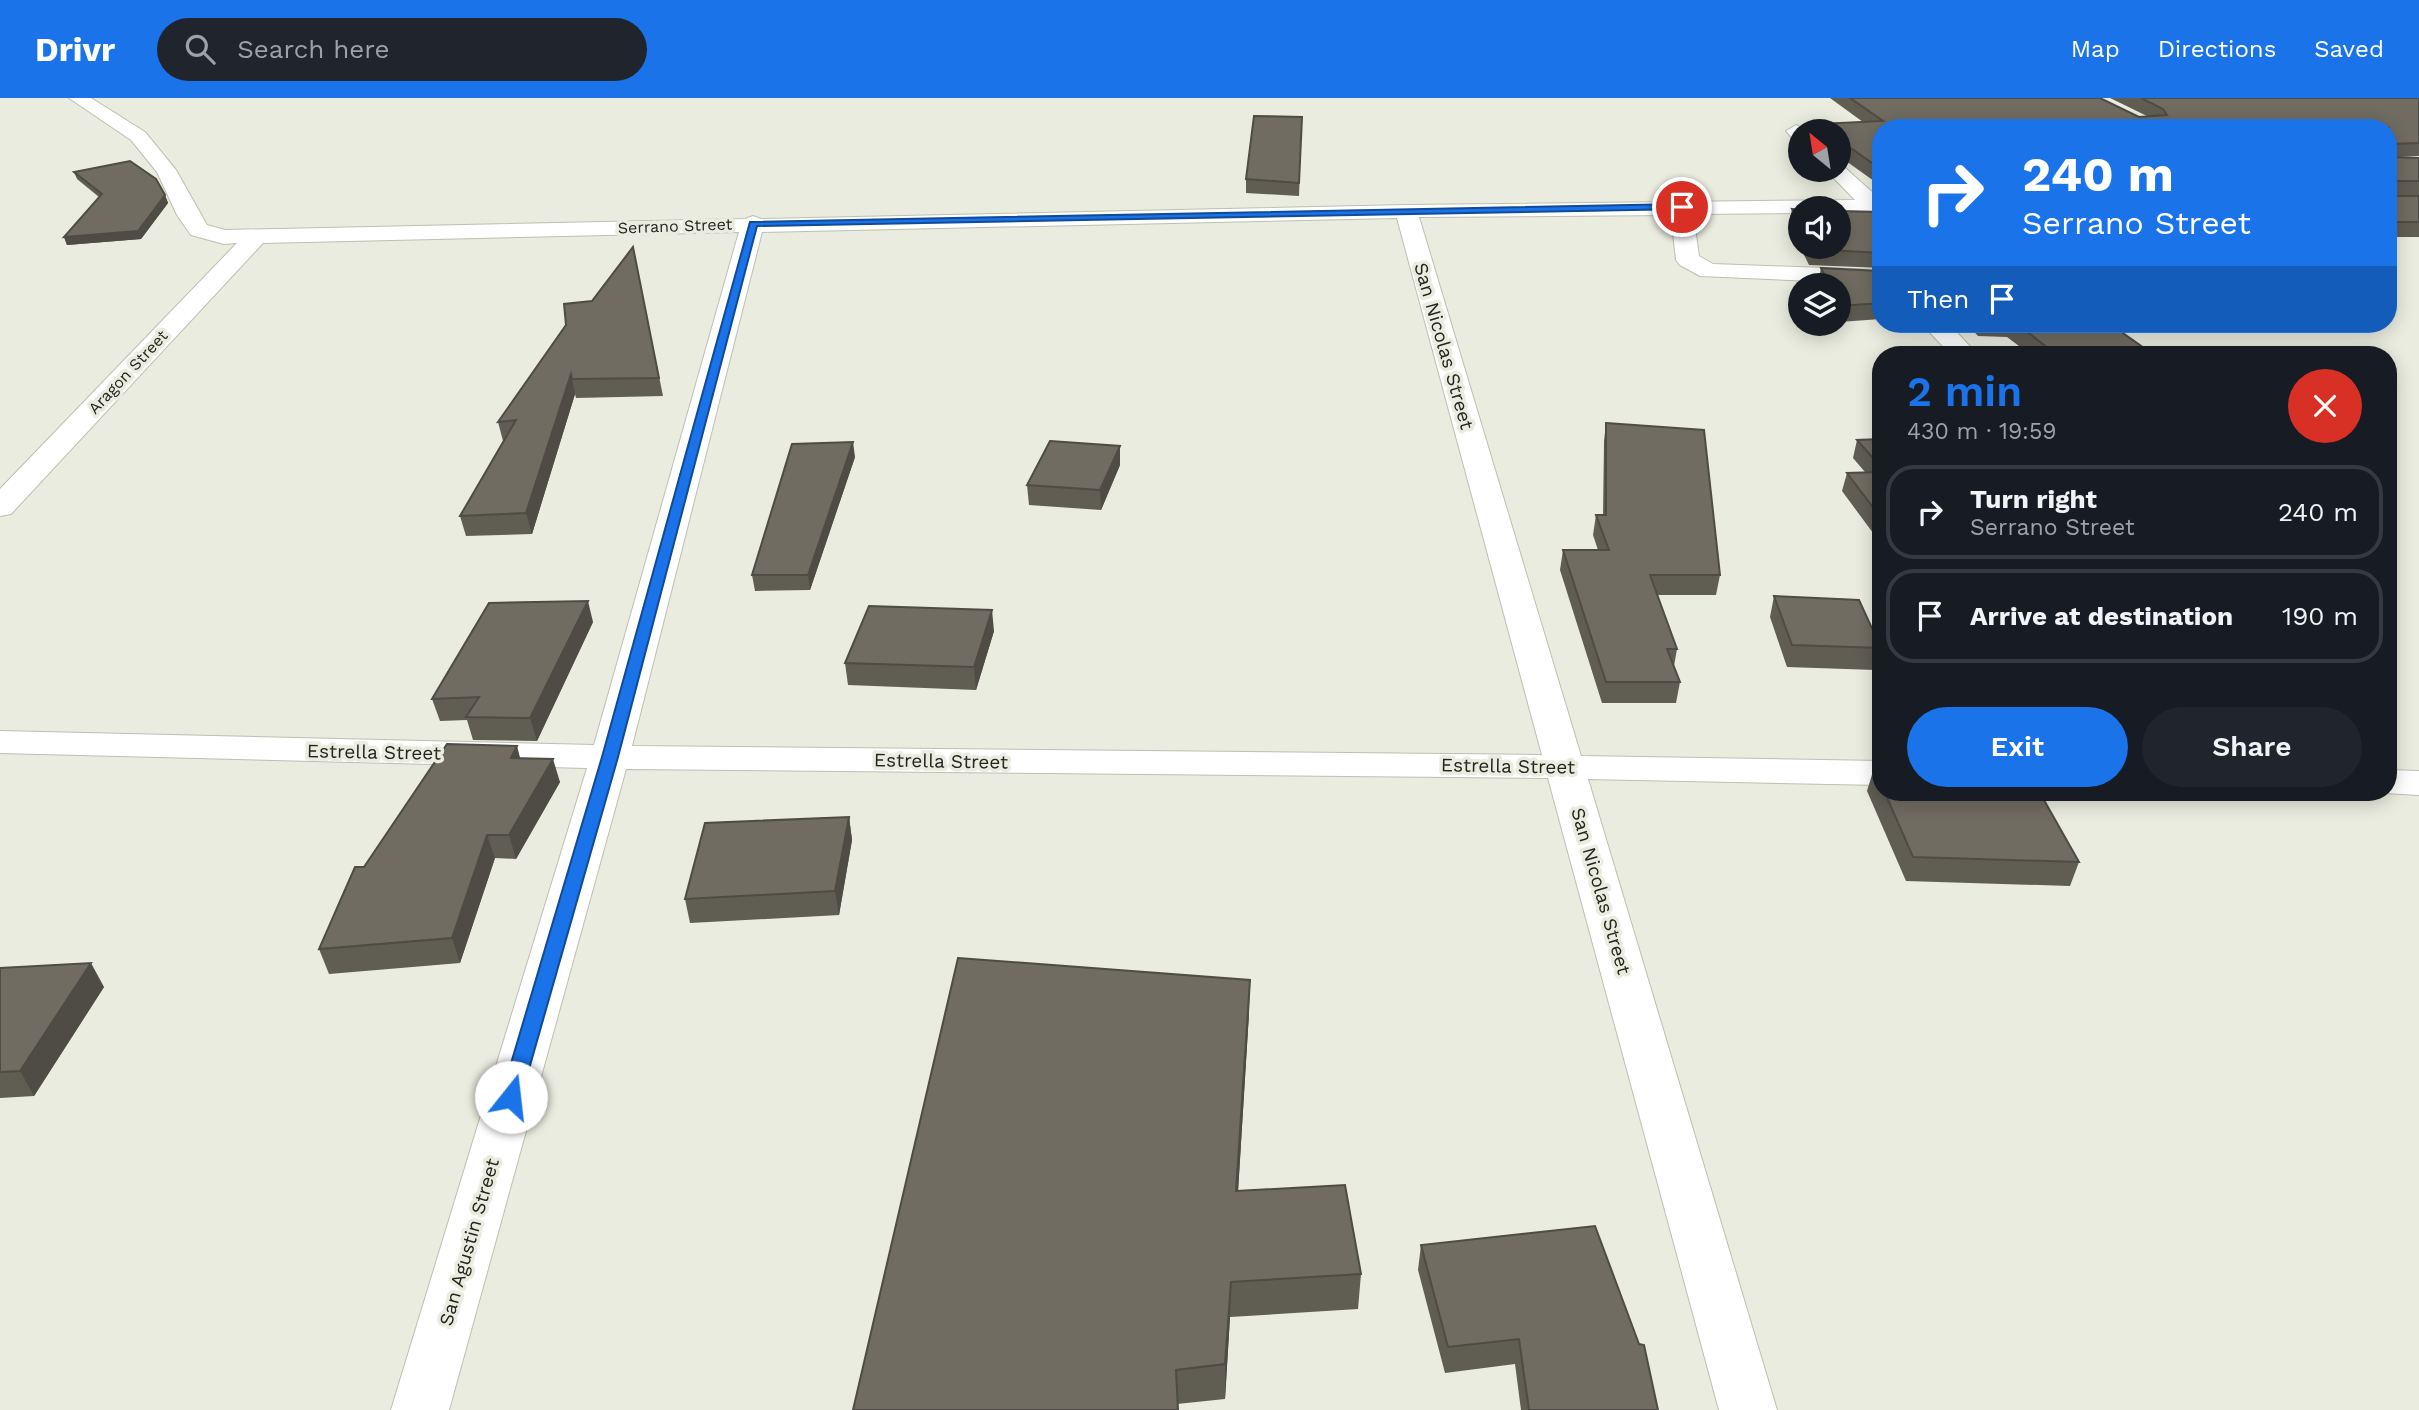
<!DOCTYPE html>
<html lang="en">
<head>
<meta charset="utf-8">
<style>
	:root { --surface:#171b24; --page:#20242c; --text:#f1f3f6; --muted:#9ea1a6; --line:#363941; --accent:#1a73e8 }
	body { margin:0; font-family:"Work Sans",sans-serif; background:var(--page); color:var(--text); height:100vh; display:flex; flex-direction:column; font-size:26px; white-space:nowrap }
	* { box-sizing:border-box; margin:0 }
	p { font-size:23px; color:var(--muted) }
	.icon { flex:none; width:38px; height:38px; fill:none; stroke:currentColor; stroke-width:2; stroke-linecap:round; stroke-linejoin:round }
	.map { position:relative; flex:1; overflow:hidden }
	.details { position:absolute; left:1872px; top:248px; width:525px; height:455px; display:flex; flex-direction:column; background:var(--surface); border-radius:28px; box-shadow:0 4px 18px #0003 }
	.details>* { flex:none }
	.guide { position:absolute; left:1872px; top:21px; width:525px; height:214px; border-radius:28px; box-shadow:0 4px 18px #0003; background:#1a73e8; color:#fff; overflow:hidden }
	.needle { width:46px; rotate:330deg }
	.buttons { position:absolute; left:1788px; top:21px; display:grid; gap:14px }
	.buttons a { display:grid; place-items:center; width:63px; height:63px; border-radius:50%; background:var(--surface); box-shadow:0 4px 18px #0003; font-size:35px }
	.pin { position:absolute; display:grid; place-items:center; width:60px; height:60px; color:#fff; margin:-30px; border:4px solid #fff; border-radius:50%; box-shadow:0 2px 7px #0007 }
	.me { position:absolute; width:77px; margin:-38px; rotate:16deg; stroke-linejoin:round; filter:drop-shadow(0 0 5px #0008) }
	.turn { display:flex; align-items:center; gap:24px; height:147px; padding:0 35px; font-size:32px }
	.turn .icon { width:91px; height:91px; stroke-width:2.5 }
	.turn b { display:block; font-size:49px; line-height:60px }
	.then { display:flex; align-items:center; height:66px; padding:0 35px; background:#0003; gap:14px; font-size:26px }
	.round { display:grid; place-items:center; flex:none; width:74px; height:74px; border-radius:37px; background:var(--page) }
	.head { display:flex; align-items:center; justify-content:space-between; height:119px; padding:0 35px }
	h1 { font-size:42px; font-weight:600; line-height:52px; color:var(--accent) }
	.primary-button { display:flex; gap:14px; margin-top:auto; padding:14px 35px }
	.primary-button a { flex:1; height:80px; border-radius:42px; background:var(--accent); color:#fff; font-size:28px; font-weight:600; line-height:80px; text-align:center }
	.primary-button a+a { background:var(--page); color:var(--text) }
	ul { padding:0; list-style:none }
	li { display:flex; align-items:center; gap:21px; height:94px; margin:0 14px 10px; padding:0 21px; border:4px solid var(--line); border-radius:28px }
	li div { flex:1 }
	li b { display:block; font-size:26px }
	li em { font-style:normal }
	header { display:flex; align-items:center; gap:42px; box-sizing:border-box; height:98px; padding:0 35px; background:var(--accent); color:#fff }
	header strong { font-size:33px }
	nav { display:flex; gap:38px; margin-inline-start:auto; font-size:24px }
	.search { width:490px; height:63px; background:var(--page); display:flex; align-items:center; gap:18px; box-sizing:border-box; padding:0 24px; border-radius:38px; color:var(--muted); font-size:26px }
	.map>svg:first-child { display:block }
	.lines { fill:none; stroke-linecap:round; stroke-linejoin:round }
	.minor-casing { stroke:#bdbfb2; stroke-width:2 }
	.minor { fill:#fff; fill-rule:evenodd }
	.wall { fill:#605d53 }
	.shaded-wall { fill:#4e4c44 }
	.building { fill:#706c61; stroke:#4e4c44; stroke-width:2 }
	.route { fill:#1a73e8; stroke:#114b97; stroke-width:2 }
	.labels { text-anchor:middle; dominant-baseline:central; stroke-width:7; stroke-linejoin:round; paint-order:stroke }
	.far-street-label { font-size:16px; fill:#24241f; stroke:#eaecdf }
	.street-label { font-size:19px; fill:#24241f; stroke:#eaecdf }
</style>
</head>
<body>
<header>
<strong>Drivr</strong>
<div class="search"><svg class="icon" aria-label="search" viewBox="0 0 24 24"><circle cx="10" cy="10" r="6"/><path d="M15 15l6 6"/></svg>Search here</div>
<nav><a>Map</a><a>Directions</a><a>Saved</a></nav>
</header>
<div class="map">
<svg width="2419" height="1312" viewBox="0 0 2419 1312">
	<rect width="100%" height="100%" fill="#eaecdf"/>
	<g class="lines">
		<!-- minor casing -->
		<g class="minor-casing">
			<g id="minor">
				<path d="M69 0H91L145 34 176 72 207 127 225 132 745 121 753 118 761 121 1406 107 1855 102 1826 72H1839V67L1843 68 1881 102V114L1839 115V110H1801V115L1693 116 1699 158 1713 166 1881 172V186L1700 178 1680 167 1676 162 1671 117 1419 119 1581 658 1881 663V687L1588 681 1777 1312H1719L1548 680 626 671 449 1312H391L587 670 0 655V633L594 647 739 134 263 145 11 416 0 418V391L237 145 224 146 191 137 177 117 157 74 131 42ZM1397 120 1542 657 632 648 762 134Z"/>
				<polygon points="1796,27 1807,33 1801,33 1801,44 1794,42 1786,33"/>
				<polygon points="1922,226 1949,226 1978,257 1951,257"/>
				<polygon points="2389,672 2419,673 2419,697 2385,695 2389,695"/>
			</g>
		</g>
		<!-- minor -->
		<use href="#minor" class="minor"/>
	</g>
	<!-- wall -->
	<g class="wall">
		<polygon points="1830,0 2100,0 2139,19 2149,19 2110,0 2419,0 2419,58 2395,59 2419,60 2419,97 2393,97 2393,98 2419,98 2419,139 2389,139 2389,30 1881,30 1881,88 1839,58 1839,33 1815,33 1816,26 1863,24"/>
		<polygon points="1302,19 1299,98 1246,95 1246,81"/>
		<polygon points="74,74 165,97 168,105 141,141 67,147 64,139 99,99 77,81"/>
		<polygon points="1792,111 1801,112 1801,149 1839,149 1881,114 1881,170 1809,167 1789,126"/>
		<polygon points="633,149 663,298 576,300 575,296 532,436 466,438 460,418 504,343 503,343 498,324"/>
		<polygon points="1821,170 1881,173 1881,221 1839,224 1839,187 1818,187 1818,186"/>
		<polygon points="1967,226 2110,226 2154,257 2031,257 2007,239 1978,238"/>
		<polygon points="1606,325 1720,477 1716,497 1657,497 1677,551 1674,568 1680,584 1676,605 1602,605 1560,472 1563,452 1598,452 1593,437 1596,417 1603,417 1604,343"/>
		<polygon points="1881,341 1881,439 1876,439 1842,393 1847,375 1865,374 1853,360 1857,342"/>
		<polygon points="855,359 810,492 755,493 752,477"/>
		<polygon points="1120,367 1101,412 1029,407 1027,387"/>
		<polygon points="1774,498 1872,531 1876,514 1881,514 1881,557 1880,554 1875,572 1787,569 1770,519"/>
		<polygon points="593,524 537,643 473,642 467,622 440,623 432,601"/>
		<polygon points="994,533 976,592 848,587 845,565"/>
		<polygon points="520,661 560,684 516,761 495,760 460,865 329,876 319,851 364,769"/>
		<polygon points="1874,670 1881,670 1881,695 2040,695 2079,764 2070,788 1906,783 1867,693"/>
		<polygon points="849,719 852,742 839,817 690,825 685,801"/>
		<polygon points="0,870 104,889 34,998 0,1000"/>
		<polygon points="1249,915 1238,1093 1361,1176 1358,1211 1230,1219 1225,1301 1177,1306 853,1312"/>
		<polygon points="1421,1147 1658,1312 1521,1312 1515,1266 1445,1275 1418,1172"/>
	</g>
	<!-- shaded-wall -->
	<g class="shaded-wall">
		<polygon points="165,97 168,105 141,141 67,147 64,139"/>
		<polygon points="571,276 575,296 532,436 526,415"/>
		<polygon points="853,344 855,359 810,492 808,477"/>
		<polygon points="1120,348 1120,367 1101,412 1100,392"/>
		<polygon points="588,503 593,524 537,643 530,620"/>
		<polygon points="992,512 994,533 976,592 974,569"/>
		<polygon points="517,648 523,671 511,660"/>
		<polygon points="553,661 560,684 516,761 509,737"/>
		<polygon points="849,719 852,742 839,817 835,793"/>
		<polygon points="487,737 495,760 460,865 452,840"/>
		<polygon points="91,865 104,889 34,998 20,973"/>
		<polygon points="1250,882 1249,915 1236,1127 1236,1093"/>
		<polygon points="1231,1184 1230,1219 1225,1301 1225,1266"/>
	</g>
	<!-- building -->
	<g class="building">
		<polygon points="1850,0 2100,0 2139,19 2167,17 2163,11 2141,0 2419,0 2419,45 2392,46 2393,59 2419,60 2419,83 2393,83 2393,98 2419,98 2419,124 2389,124 2389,30 1881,30 1881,71 1839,42 1839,33 1827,33 1816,26 1883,23"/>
		<polygon points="1254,18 1302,19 1299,85 1246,81"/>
		<polygon points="130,63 156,81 165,97 138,133 64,139 102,96 74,74"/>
		<polygon points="1792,111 1801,112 1801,129"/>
		<polygon points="1839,113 1881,114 1881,155 1812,151 1810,149 1839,149"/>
		<polygon points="633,149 659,280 572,281 571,276 526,415 460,418 516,322 498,324 566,227 564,206 592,203"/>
		<polygon points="1821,170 1881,173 1881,205 1840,208 1839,187 1829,187"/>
		<polygon points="2017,226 2110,226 2154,257 2057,257"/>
		<polygon points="1606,325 1704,332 1720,477 1650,477 1677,551 1667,551 1680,584 1606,584 1563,452 1609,452 1596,417 1606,417"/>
		<polygon points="1881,341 1881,369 1857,342"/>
		<polygon points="1050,343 1120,348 1100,392 1027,387"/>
		<polygon points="853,344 808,477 752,477 792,346"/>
		<polygon points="1881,374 1881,420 1847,375"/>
		<polygon points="1774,498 1859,502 1881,550 1792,547"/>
		<polygon points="588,503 530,620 466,619 479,599 432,601 489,505"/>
		<polygon points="869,508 992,512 974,569 845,565"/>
		<polygon points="1876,514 1881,514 1881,524"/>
		<polygon points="447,646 517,648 511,660 553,661 509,737 487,737 452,840 319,851 355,769 364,769"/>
		<polygon points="1874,670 1881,670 1881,687"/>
		<polygon points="1885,695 2040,695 2079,764 1913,759"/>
		<polygon points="849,719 835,793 685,801 705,725"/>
		<polygon points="958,860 1250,882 1236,1093 1345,1087 1361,1176 1231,1184 1225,1266 1176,1272 1178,1312 853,1312"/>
		<polygon points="91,865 20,973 0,974 0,870"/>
		<polygon points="1595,1128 1639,1246 1644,1247 1658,1312 1529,1312 1519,1241 1448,1249 1421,1147"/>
	</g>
	<!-- route -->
	<polygon class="route" points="1682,106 1685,107 1685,111 757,128 618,659 521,999 518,1004 511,1006 504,1004 501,999 602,659 750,124"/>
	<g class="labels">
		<!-- far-street labels -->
		<g class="far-street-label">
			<text transform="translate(675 128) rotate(-2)">Serrano Street</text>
			<text transform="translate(128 274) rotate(-47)">Aragon Street</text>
		</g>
		<!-- street labels -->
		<g class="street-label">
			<text transform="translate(1444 248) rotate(74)">San Nicolas Street</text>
			<text transform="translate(374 654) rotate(1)">Estrella Street</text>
			<text transform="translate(941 663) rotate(1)">Estrella Street</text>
			<text transform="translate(1508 668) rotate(1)">Estrella Street</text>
			<text transform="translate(1601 793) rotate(74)">San Nicolas Street</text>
			<text transform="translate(469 1144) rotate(-74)">San Agustin Street</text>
		</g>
	</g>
</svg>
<div class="buttons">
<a><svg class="needle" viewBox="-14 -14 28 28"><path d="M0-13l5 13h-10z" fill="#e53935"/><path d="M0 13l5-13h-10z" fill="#9ea1a6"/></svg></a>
<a><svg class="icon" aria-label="sound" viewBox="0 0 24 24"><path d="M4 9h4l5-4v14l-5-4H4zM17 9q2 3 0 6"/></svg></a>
<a><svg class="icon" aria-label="layers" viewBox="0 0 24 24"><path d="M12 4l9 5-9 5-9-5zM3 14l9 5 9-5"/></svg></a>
</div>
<div class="pin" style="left:1682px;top:109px;background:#d93025"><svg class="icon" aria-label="arrive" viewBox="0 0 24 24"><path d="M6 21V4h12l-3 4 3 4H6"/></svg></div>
<svg class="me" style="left:511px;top:999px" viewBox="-20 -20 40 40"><circle r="19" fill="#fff"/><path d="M0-13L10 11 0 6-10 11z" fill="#1a73e8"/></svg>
<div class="guide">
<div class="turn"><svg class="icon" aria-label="right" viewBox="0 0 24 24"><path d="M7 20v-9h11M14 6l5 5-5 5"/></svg><div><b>240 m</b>Serrano Street</div></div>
<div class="then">Then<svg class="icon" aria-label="arrive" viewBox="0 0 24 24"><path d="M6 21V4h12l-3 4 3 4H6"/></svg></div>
</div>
<section class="details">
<div class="head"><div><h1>2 min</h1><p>430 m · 19:59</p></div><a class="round" style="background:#d93025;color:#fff"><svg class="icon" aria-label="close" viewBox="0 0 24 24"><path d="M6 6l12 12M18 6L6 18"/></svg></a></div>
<ul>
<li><svg class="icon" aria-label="right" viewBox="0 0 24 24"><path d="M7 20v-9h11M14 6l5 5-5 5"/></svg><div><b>Turn right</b><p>Serrano Street</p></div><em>240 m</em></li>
<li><svg class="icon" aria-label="arrive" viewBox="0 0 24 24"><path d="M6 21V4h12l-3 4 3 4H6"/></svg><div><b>Arrive at destination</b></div><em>190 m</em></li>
</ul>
<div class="primary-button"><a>Exit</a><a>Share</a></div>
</section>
</div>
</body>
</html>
